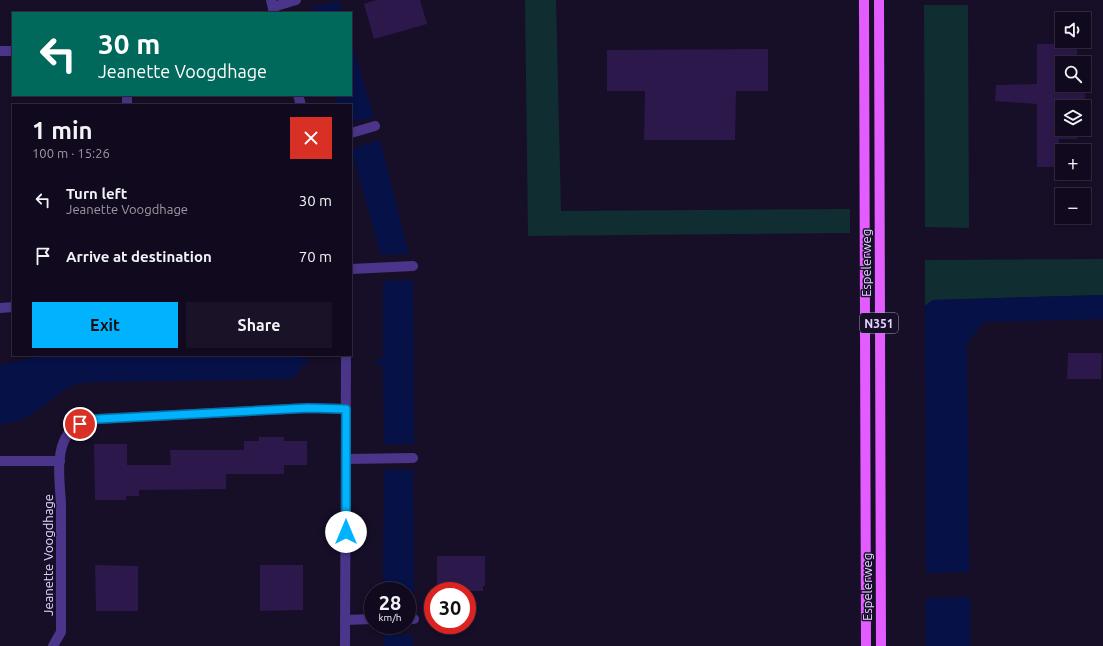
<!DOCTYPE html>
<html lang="en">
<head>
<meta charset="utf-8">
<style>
	:root { --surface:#110a1e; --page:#1a1327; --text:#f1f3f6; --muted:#9c9aa4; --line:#302b3c; --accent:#01b3ff }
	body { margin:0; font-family:Ubuntu,sans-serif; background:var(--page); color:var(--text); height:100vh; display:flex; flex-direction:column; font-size:15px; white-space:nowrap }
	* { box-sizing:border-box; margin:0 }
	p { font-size:13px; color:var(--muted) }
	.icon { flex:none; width:22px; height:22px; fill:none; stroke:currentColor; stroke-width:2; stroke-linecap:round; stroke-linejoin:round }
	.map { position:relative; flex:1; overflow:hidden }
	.drawer { position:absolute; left:12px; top:104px; width:340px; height:252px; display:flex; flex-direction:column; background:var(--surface); border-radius:0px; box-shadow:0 2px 6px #0003,0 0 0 1px var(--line) }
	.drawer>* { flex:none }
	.banner { position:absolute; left:12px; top:12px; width:340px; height:84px; border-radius:0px; box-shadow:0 2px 6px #0003,0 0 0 1px var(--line); background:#00695c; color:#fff; overflow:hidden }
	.tools { position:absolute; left:1055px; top:12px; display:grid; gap:8px }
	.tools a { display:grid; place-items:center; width:36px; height:36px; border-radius:0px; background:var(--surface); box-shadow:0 2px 6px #0003,0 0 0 1px var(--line); font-size:20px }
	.speed { position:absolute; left:364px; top:582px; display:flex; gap:8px; font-size:20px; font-weight:700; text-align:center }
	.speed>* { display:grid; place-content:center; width:52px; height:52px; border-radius:50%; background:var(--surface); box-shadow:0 2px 6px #0003,0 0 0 1px var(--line); line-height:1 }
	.speed small { font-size:10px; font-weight:400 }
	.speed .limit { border:6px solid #d22; background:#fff; color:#111 }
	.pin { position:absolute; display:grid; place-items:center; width:34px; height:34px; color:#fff; margin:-17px; border:2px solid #fff; border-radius:50%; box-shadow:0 1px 4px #0007 }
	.me { position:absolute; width:44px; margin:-22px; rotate:0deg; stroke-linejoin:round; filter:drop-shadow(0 0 3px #0008) }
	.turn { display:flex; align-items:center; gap:14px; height:84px; padding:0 20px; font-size:18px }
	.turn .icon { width:52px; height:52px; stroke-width:2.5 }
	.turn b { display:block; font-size:28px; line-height:34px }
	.round { display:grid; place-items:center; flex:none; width:42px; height:42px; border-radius:0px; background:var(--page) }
	.summary { display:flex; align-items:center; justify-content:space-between; height:68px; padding:0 20px }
	h1 { font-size:24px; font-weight:700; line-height:30px }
	.primary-button { display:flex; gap:8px; margin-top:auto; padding:8px 20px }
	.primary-button a { flex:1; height:46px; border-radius:0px; background:var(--accent); color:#111; font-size:16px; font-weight:700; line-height:46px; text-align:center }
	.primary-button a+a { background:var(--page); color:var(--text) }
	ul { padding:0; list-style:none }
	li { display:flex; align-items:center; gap:12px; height:56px; padding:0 20px }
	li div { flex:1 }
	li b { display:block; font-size:15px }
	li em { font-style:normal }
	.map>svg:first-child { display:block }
	.green { fill:#102d32 }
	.water { fill:#061148 }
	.building { fill:#2c184a }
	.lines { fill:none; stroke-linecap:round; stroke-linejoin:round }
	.lane { stroke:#4a358a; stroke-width:10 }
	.street { stroke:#4a358a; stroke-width:10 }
	.primary { stroke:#e35cff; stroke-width:10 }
	.route-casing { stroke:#0174a6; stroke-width:10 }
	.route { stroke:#01b3ff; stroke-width:7 }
	.labels { text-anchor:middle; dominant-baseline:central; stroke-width:3; stroke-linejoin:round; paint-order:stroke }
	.shield { fill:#170e28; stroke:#a599be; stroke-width:1 }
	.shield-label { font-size:12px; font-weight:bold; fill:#e2d5ff }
	.street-label { font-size:13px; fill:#e2d5ff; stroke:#170e28 }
</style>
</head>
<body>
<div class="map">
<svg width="1103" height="646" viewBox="0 0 1103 646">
	<rect width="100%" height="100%" fill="#170e28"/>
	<!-- green -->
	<g class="green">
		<polygon points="525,0 556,0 561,211 850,209 850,233 528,236"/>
		<polygon points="924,5 968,5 969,228 925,227"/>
		<polygon points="1103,259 1103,295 933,300 925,306 925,260"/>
	</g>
	<!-- water -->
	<g class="water">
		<polygon points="339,1 343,13 313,13 312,8"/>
		<polygon points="351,41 374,117 351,123 351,105 338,105 335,95 351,95"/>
		<polygon points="380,140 409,254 381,255 351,149"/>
		<polygon points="413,280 414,444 384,444 383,365 376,365 376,359 383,359 383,281"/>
		<polygon points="1103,295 1103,319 983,322 967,344 969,572 926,573 925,306 933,300"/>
		<path d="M46 355H300L301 359H308V365H301C300 372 297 376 290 379L92 382C85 383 77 383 71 386 64 389 58 394 53 399 37 412 21 423 0 424V365Z"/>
		<polygon points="384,470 413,470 414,603 407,602 407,591 383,591"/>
		<polygon points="970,597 970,646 926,646 926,598"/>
		<rect x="384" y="635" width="29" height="11"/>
	</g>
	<!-- building -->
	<g class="building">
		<polygon points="376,0 420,0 427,24 374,39 364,4"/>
		<polygon points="1037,44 1077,44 1077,63 1062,63 1062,85 1084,85 1084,83 1085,85 1085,103 1081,107 1062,107 1062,129 1077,129 1077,139 1059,139 1059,167 1037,167 1037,104 995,101 996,85 1037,84"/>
		<polygon points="768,49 768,91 736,91 735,140 644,140 645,91 607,91 607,50"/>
		<polygon points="1068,353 1102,353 1101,379 1067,379"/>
		<polygon points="259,437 284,437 284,441 307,441 307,465 284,465 284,474 226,474 226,489 139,490 139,496 126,496 126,500 95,500 94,444 127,444 127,465 171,465 170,450 244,450 244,441 259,441"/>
		<polygon points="437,556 485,556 485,586 483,586 483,591 453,591 453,586 437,586"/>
		<polygon points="95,565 138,566 138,611 96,611"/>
		<polygon points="260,565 303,565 303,610 260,611"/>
	</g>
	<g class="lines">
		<!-- lane -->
		<g class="lane">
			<polyline points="273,7 296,0"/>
			<polyline points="127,95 127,105"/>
			<polyline points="351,133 375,126"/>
			<polyline points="351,269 413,266"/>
			<polyline points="346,459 413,458"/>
			<polyline points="407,619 414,619"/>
			<polyline points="345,620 373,619"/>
		</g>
		<!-- street -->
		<g class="street">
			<polyline points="271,0 274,13"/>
			<polyline points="0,51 13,51"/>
			<polyline points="298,95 301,105"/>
			<polyline points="0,308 13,307"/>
			<polyline points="0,461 60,461"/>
			<path d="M53 646 61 632C61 590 61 547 61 504 60 485 56 459 64 441 70 427 83 421 98 419L308 408 346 409"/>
			<polyline points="345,646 346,355"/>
		</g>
		<!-- primary -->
		<g class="primary">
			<polyline points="864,0 866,646"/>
			<polyline points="879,0 881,646"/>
		</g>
	</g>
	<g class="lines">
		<!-- route casing -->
		<g class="route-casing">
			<polyline id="route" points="80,424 87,420 98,419 308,408 346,409 346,532"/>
		</g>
		<!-- route -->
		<use href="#route" class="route"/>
	</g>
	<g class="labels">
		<!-- shield labels -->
		<rect class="shield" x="860" y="313" width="38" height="20" rx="3"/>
		<g class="shield-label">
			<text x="879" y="323">N351</text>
		</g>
		<!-- street labels -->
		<g class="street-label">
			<text transform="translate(866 263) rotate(-90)">Espelerweg</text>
			<text transform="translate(48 555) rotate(-90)">Jeanette Voogdhage</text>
			<text transform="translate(867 587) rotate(-90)">Espelerweg</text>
		</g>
	</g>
</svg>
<div class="tools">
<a><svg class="icon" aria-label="sound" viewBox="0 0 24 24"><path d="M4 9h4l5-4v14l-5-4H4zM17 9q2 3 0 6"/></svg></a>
<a><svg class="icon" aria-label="search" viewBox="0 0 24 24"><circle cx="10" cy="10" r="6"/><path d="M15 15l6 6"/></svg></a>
<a><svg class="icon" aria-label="layers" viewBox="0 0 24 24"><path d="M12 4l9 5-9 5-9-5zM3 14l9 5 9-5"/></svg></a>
<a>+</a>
<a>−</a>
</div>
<div class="speed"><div>28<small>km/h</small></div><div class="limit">30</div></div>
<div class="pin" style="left:80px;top:424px;background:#d93025"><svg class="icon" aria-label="arrive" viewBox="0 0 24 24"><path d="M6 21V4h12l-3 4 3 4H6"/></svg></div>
<svg class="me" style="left:346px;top:532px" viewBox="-20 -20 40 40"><circle r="19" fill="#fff"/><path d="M0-13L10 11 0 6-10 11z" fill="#01b3ff"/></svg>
<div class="banner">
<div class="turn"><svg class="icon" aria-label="left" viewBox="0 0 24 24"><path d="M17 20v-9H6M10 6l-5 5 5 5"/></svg><div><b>30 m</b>Jeanette Voogdhage</div></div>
</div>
<section class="drawer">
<div class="summary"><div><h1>1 min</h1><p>100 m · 15:26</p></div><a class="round" style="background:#d93025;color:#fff"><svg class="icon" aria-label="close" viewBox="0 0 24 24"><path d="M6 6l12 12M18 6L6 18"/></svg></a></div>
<ul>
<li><svg class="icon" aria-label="left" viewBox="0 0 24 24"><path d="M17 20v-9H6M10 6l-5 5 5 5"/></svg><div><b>Turn left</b><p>Jeanette Voogdhage</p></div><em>30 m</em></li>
<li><svg class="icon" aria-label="arrive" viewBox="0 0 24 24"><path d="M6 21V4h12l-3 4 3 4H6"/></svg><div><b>Arrive at destination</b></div><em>70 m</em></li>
</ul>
<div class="primary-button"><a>Exit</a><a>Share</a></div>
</section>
</div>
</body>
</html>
